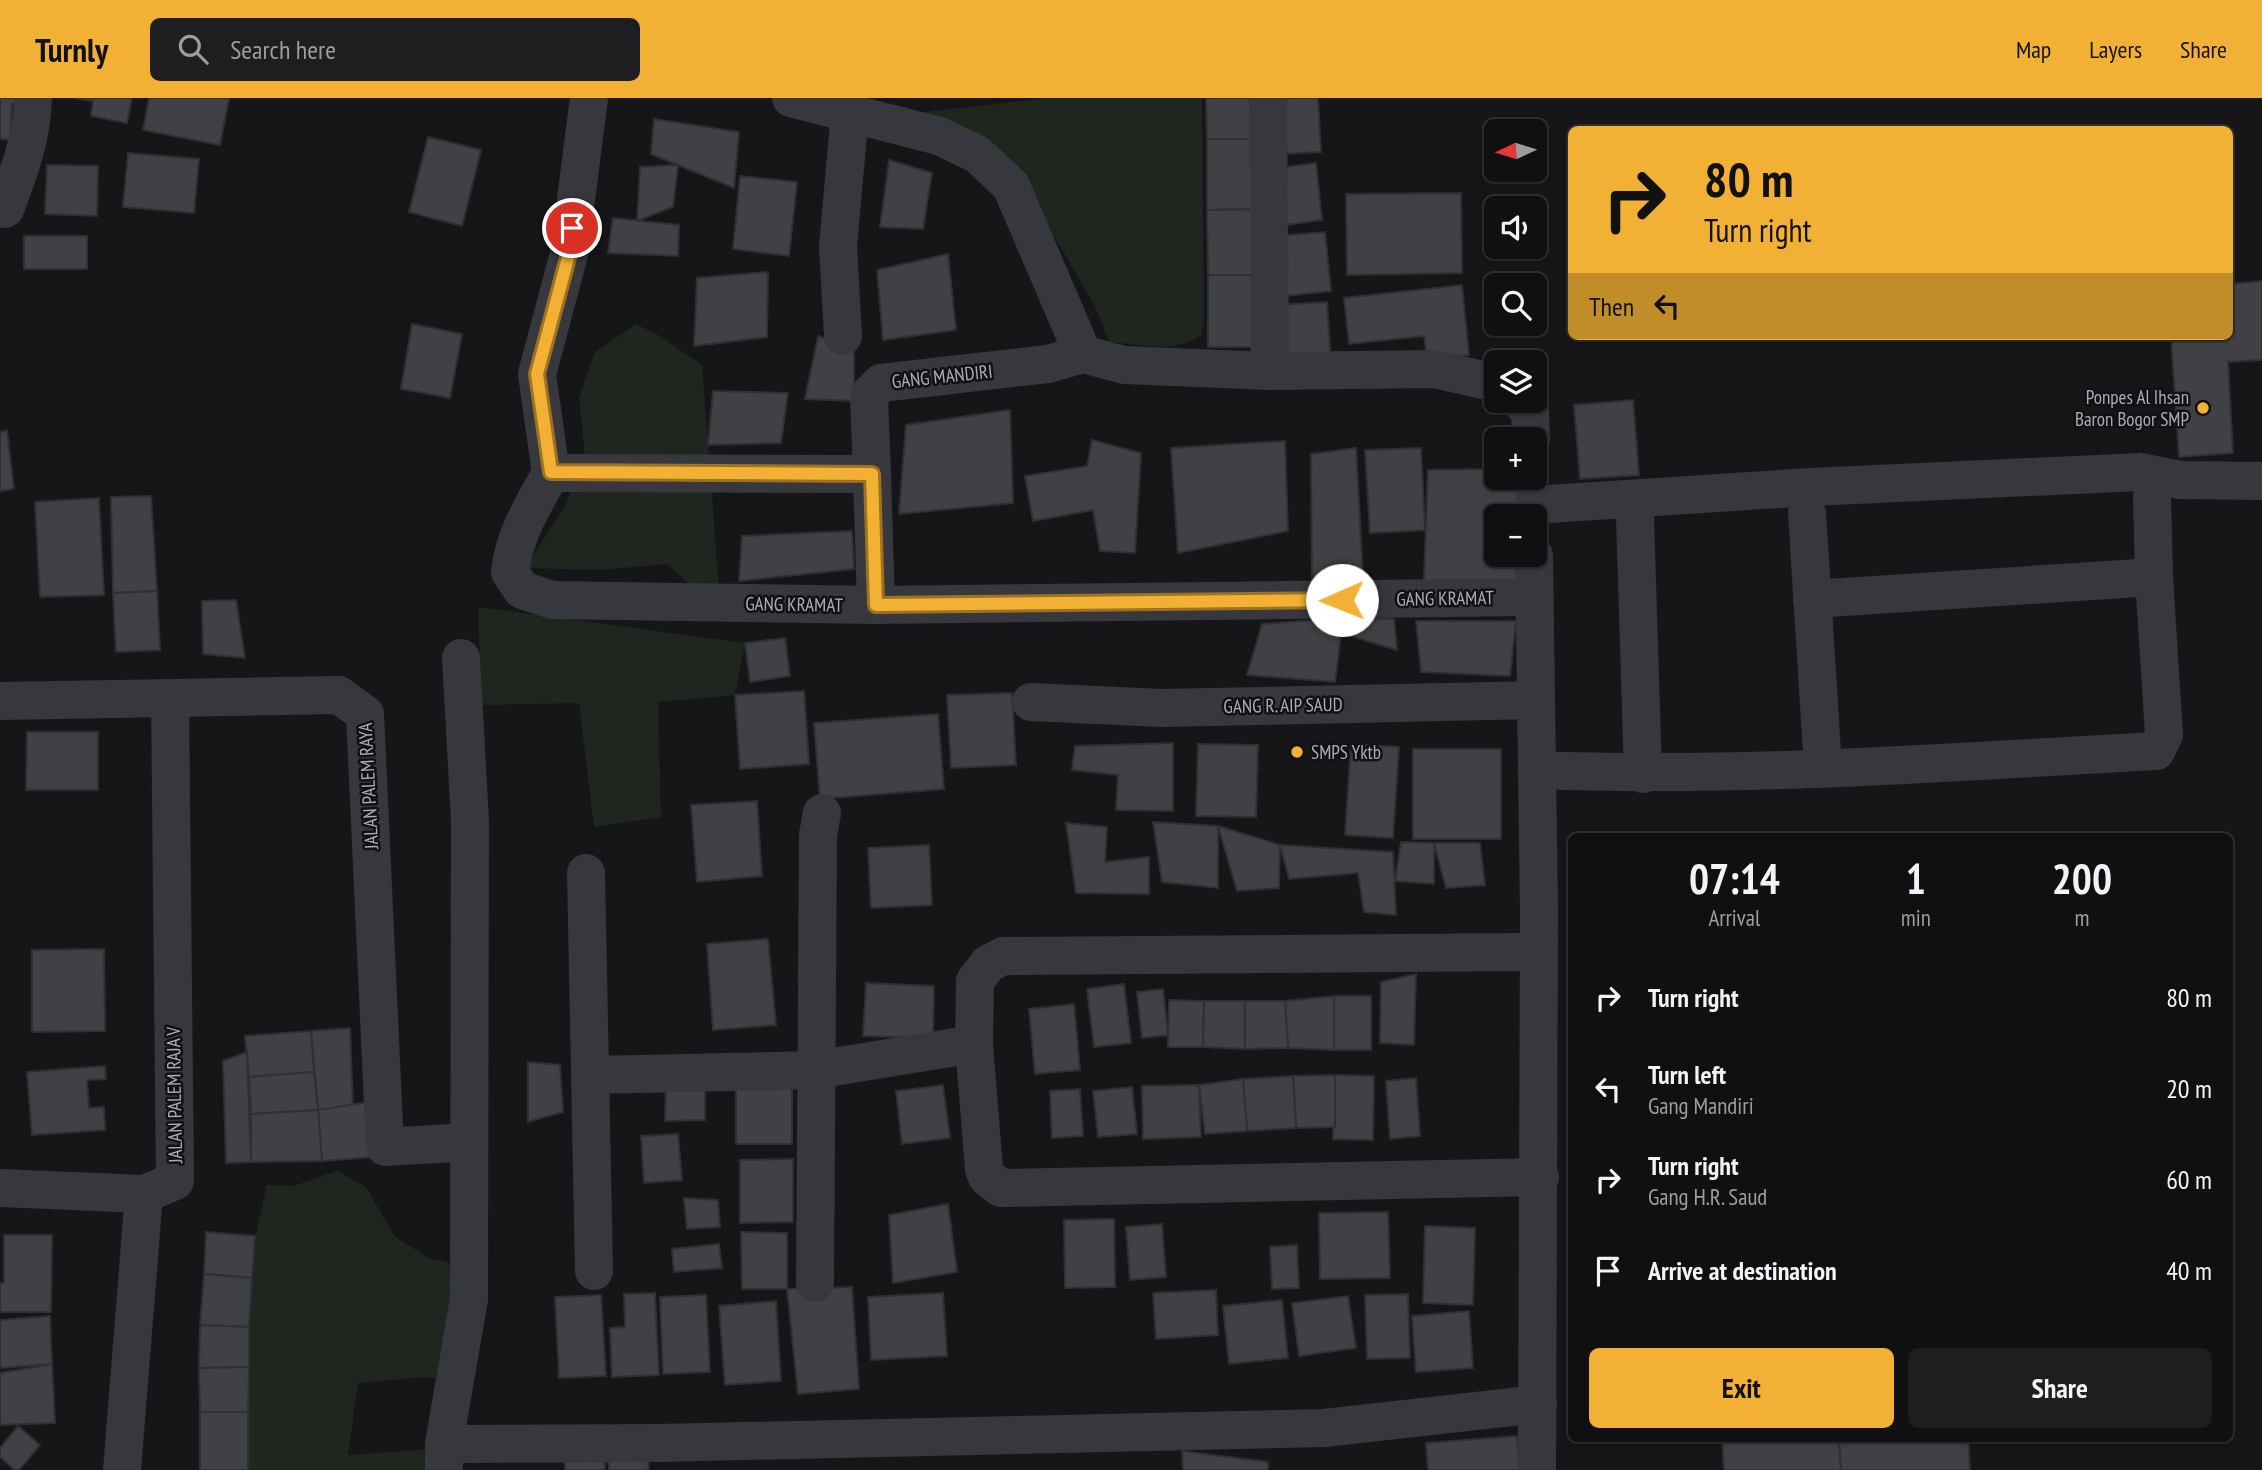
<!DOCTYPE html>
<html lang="en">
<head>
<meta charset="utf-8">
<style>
	:root { --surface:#101012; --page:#1e1e20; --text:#f1f3f6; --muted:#9c9d9f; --line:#303032; --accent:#f2b134 }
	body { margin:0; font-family:"PT Sans Narrow",sans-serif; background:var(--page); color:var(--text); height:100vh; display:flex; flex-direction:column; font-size:26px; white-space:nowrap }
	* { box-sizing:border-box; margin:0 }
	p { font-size:23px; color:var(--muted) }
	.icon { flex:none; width:38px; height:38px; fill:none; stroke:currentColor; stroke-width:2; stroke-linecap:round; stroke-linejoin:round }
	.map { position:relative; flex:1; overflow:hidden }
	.drawer { position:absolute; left:1568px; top:735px; width:665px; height:609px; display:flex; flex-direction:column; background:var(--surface); border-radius:10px; box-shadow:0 2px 5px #0004,0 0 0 2px var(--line) }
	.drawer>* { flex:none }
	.banner { position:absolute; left:1568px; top:28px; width:665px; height:214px; border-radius:10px; box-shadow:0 2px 5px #0004,0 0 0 2px var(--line); background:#f2b134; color:#111; overflow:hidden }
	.needle { width:46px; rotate:266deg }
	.fabs { position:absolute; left:1484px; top:21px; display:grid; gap:14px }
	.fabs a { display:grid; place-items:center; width:63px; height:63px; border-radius:10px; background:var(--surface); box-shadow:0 2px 5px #0004,0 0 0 2px var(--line); font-size:35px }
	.pin { position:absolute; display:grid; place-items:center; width:60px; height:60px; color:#fff; margin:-30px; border:4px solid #fff; border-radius:50%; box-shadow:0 2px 7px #0007 }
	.me { position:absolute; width:77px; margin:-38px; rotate:269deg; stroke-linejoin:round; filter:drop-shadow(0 0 5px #0008) }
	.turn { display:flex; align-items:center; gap:24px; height:147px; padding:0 21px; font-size:32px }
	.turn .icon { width:91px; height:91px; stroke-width:2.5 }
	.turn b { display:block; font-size:49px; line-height:60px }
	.then { display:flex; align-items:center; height:66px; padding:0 21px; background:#0003; gap:14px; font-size:26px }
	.eta { display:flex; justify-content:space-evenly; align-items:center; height:119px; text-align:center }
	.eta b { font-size:42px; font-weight:800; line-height:49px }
	.action { display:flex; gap:14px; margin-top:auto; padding:14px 21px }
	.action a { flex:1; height:80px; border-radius:10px; background:var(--accent); color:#111; font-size:28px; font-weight:800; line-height:80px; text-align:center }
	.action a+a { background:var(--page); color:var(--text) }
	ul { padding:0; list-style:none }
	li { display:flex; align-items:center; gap:21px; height:91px; padding:0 21px }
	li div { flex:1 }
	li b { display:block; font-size:26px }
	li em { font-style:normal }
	header { display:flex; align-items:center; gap:42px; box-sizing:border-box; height:98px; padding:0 35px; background:var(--accent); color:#111 }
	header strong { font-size:33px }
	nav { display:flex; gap:38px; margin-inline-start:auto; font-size:24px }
	.search { width:490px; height:63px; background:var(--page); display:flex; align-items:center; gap:18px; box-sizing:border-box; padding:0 24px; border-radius:10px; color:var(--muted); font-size:26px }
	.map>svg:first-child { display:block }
	.green { fill:#1e261f }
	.building { fill:#404145; stroke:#303034; stroke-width:2 }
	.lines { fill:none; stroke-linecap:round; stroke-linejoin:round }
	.minor { stroke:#37383d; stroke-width:38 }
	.route-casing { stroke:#9d7322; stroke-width:18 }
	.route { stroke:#f2b134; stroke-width:12 }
	.poi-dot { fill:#f2b134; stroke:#111113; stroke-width:2.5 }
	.labels { text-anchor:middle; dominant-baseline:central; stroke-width:5; stroke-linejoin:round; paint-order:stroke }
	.street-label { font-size:19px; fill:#a8adb8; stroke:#111113 }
	.poi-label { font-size:19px; fill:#a8adb8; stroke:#111113; text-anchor:end }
</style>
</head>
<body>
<header>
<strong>Turnly</strong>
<div class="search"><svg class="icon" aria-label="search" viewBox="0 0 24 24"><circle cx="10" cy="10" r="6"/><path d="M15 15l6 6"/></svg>Search here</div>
<nav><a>Map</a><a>Layers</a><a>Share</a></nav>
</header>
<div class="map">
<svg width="2262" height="1372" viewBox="0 0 2262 1372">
	<rect width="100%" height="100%" fill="#161618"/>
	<!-- green -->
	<g class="green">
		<path d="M1048 0H1202L1204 219 1201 237C1178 256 1137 246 1109 244L1095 208 1007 58 924 14Z"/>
		<polygon points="636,226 660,238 702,267 719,492 695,492 668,466 600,472 525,470 566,406 585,359 579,300 595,254"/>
		<polygon points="478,509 745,545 735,597 658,604 661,719 594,729 579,605 482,607"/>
		<polygon points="337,1073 366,1089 395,1139 432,1162 446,1163 455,1175 442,1281 424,1279 358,1285 348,1357 435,1351 437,1372 248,1372 249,1229 254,1145 267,1087 293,1088"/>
	</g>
	<!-- building -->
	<g class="building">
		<polygon points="0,0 23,0 22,6 12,5 10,42 0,41"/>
		<polygon points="74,0 132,0 127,25 91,18 93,3"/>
		<polygon points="149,0 229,0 220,47 143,32"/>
		<polygon points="1206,0 1265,0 1265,41 1207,41"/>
		<polygon points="1277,0 1318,0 1321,54 1279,56"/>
		<polygon points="654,21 739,34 734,90 651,56"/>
		<polygon points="428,39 481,52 462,128 409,114"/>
		<polygon points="1207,41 1265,41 1266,111 1207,112"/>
		<polygon points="128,55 199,61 194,115 123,109"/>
		<polygon points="889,62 932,75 923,131 880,129"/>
		<polygon points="1316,65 1322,122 1285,127 1278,70"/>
		<polygon points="47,67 98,68 97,118 45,116"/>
		<polygon points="678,67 673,109 637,123 640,69"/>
		<polygon points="740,78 797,84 789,158 733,151"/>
		<polygon points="1461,95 1462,175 1347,177 1346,96"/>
		<polygon points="1266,111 1266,177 1208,177 1207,112"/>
		<polygon points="613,120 679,127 678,158 608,155"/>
		<polygon points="1325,134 1331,193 1285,198 1278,138"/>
		<rect x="24" y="138" width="63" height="33"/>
		<polygon points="948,156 956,232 883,242 877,172"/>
		<polygon points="768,174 767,239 694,248 697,180"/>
		<polygon points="1208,177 1266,177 1267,249 1208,249"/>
		<polygon points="2262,183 2262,262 2228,264 2233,355 2179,359 2171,238 2230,238 2230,186"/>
		<polygon points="1462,187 1469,257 1427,261 1424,238 1349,246 1344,200"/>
		<polygon points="1327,204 1331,266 1281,270 1277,207"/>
		<polygon points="412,226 462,236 450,300 401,291"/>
		<polygon points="818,238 854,250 854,303 805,301"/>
		<polygon points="713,293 788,295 781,345 708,347"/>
		<polygon points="1633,302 1639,377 1580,381 1574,307"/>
		<polygon points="1010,312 1013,405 899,416 906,327"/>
		<polygon points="7,333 14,391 0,393 0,334"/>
		<polygon points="1092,342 1141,355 1135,455 1100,453 1093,412 1033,423 1025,378 1087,368"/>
		<polygon points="1285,343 1288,433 1178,455 1171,350"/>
		<polygon points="1356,350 1363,481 1312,490 1311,356"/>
		<polygon points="1421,350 1425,432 1370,435 1365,352"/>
		<polygon points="1496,371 1496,380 1518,380 1520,418 1496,418 1496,457 1522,457 1524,490 1424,483 1428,372"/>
		<polygon points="151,398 157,493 113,495 111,399"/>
		<polygon points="99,400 104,497 40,499 35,404"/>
		<polygon points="852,433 854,471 739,483 742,438"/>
		<polygon points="157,493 160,552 116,554 113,495"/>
		<polygon points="236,502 245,560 203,556 202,503"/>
		<polygon points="1343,520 1394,521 1397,552 1344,536"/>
		<polygon points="1343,520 1335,584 1247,577 1262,526"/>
		<polygon points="1416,523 1516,523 1510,578 1421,574"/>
		<polygon points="785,540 790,578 750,584 745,545"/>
		<polygon points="804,593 809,666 740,671 735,597"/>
		<polygon points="1012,595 1016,667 951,670 947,597"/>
		<polygon points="938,616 944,691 820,701 814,625"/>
		<polygon points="27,634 98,634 98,692 26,692"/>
		<polygon points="1173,645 1173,713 1116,712 1118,677 1072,672 1075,648"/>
		<polygon points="1198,646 1258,647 1256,719 1196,718"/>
		<polygon points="1351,646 1399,649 1393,740 1345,737"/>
		<rect x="1413" y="651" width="88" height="90"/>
		<polygon points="757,703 762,778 697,784 691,707"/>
		<polygon points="1153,724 1218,728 1218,790 1162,784"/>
		<polygon points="1066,725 1107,729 1105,764 1149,759 1149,796 1076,795"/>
		<polygon points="1218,728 1280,747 1279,790 1237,793"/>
		<polygon points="1401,744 1434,745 1434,786 1395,783"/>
		<polygon points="1434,745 1480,745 1485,787 1446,790"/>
		<polygon points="929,747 932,807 871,810 868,750"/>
		<polygon points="1280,747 1393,754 1396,817 1364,814 1358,775 1289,781"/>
		<polygon points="768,841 776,927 713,932 707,846"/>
		<polygon points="104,851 105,933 32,934 32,852"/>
		<polygon points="1416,876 1414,947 1380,945 1381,884"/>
		<polygon points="866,885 934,888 933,940 863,938"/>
		<polygon points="1124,886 1131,945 1094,949 1087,891"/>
		<polygon points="1163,891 1168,937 1142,940 1137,894"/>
		<rect x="1334" y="898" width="37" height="54"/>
		<polygon points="1334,898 1334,952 1288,950 1285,903"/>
		<polygon points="1169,902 1204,903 1203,949 1168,949"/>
		<polygon points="1204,903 1245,903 1245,951 1203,949"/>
		<polygon points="1245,903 1285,903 1288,950 1245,951"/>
		<polygon points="1074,906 1080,972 1035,976 1029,911"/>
		<polygon points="350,930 353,1009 318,1012 311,933"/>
		<polygon points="311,933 314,974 249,979 245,938"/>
		<polygon points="247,954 251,1064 226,1065 223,963"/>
		<polygon points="528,964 560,967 563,1014 528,1024"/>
		<polygon points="105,968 106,981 87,982 89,1010 104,1009 105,1032 32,1037 27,974"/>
		<polygon points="314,974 318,1012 251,1016 249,979"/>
		<polygon points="1335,977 1374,978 1373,1042 1333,1041"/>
		<polygon points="1335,977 1335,1029 1296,1030 1293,978"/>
		<polygon points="1293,978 1296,1030 1247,1033 1243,981"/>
		<polygon points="1416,980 1420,1038 1390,1041 1386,983"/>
		<polygon points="1243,981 1247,1033 1205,1036 1199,987"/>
		<polygon points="736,984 792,985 792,1046 736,1046"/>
		<polygon points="705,987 705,1022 665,1023 666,989"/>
		<polygon points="943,987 950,1040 902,1046 896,993"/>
		<polygon points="1199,987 1201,1039 1143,1041 1142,988"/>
		<polygon points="1132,989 1137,1036 1098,1039 1093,993"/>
		<polygon points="1080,991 1083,1038 1052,1040 1050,993"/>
		<polygon points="368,1004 373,1059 322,1063 318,1012"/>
		<polygon points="318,1012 322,1063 251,1064 251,1016"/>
		<polygon points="678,1036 682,1082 644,1085 641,1038"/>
		<polygon points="793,1061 793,1124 740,1125 740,1062"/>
		<polygon points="684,1100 718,1102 720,1129 687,1131"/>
		<polygon points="948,1106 957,1174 893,1185 889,1117"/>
		<polygon points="1388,1114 1390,1180 1320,1181 1319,1115"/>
		<polygon points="1114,1121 1115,1189 1065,1190 1064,1122"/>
		<polygon points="1162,1126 1166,1179 1130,1182 1126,1129"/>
		<polygon points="1425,1128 1475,1130 1473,1207 1423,1205"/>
		<polygon points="206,1134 255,1138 252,1180 204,1176"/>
		<polygon points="741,1134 787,1135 787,1191 742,1191"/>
		<polygon points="4,1137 52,1137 51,1214 0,1214 0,1185 4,1185"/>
		<polygon points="719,1146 722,1170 674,1174 672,1151"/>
		<polygon points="1297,1147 1299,1190 1272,1191 1270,1149"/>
		<polygon points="204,1176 252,1180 249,1229 200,1227"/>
		<polygon points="852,1189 859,1291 798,1296 787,1191"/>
		<polygon points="1216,1192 1218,1237 1156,1241 1153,1195"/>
		<polygon points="655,1195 659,1277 612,1279 610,1230 625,1229 624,1196"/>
		<polygon points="943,1195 947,1258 871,1262 868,1199"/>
		<polygon points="1408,1196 1410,1260 1367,1261 1365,1197"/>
		<polygon points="601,1197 606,1278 559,1280 555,1199"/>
		<polygon points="706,1197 710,1274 663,1276 660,1199"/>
		<polygon points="1348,1198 1356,1250 1299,1258 1292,1205"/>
		<polygon points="1282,1202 1288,1260 1229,1266 1223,1208"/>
		<polygon points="776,1203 781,1283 725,1287 719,1208"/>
		<polygon points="1469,1213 1473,1270 1416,1274 1412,1218"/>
		<polygon points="50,1218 52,1266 0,1270 0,1222"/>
		<polygon points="200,1227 249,1229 249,1269 199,1270"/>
		<polygon points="52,1266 55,1325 0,1327 0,1275"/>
		<polygon points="249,1269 248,1314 200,1314 199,1270"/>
		<rect x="200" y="1314" width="48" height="58"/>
		<polygon points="18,1328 40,1347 19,1372 15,1372 0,1359 0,1350"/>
		<polygon points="1517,1338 1520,1372 1428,1372 1426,1345"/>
		<polygon points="1722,1340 1839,1340 1841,1372 1724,1372"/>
		<polygon points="1839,1340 1968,1340 1970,1372 1841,1372"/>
		<polygon points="647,1351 649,1372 609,1372 608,1354"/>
		<polygon points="1182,1353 1268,1364 1268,1372 1183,1372"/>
		<polygon points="565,1357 604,1357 605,1372 565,1372"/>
	</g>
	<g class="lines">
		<!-- minor -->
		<g class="minor">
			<polyline points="791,0 939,38 977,56 1011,88 1083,256 1124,267 1270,273 1434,271 1496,285"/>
			<polyline points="1268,0 1270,273"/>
			<path d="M5 111C19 74 32 40 33 0"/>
			<polyline points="843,238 838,148 850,14"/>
			<polyline points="1520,303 1530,313 1531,341"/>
			<path d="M551 375C533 407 514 437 510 474L522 492 552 502 876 507 1534 499"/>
			<polyline points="551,375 872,376 869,297 881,285 1048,266 1083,256"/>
			<polyline points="551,375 537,276 569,156 589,0"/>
			<polyline points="872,376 876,507"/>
			<polyline points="1533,407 1811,389 2140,374 2180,382 2262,383"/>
			<polyline points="1807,415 1823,670"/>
			<polyline points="1635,419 1643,676"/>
			<polyline points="1534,457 1539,814 1537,1372"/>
			<polyline points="1812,501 2154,479"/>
			<polyline points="0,603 339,597 365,616 385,1049 468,1044"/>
			<polyline points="1031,604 1162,610 1535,602"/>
			<path d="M1537 672C1743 680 1950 664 2156 653L2164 637 2154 479 2152 398"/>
			<polyline points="586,775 594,1173"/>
			<polyline points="1537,854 1003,858 988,866 975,883 974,946 984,1071 987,1079 1001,1090 1540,1079"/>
			<polyline points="591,977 815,972 974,946"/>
			<polyline points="0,1090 144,1096"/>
			<polyline points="815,1185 818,737 822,715"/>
			<polyline points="444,1346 658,1345 1324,1330 1538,1306"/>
			<polyline points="444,1370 444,1346 469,1201 470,723 461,560"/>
			<polyline points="122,1372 144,1096 175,1083 170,600"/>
		</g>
	</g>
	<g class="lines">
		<!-- route casing -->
		<g class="route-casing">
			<polyline id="route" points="572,130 569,156 537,276 551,374 872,376 876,507 1342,502"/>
		</g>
		<!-- route -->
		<use href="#route" class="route"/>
	</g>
	<!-- markers -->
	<g class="poi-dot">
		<circle cx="2203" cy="310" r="7"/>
		<circle cx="1297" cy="654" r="7"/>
	</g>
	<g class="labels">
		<!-- street labels -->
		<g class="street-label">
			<text transform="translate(942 278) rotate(-6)">GANG MANDIRI</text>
			<text transform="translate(1445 500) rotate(-1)">GANG KRAMAT</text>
			<text transform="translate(794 506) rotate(1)">GANG KRAMAT</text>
			<text transform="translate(1283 607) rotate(-1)">GANG R. AIP SAUD</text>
			<text transform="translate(368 688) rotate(-93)">JALAN PALEM RAYA</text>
			<text transform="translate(174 997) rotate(-91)">JALAN PALEM RAJA V</text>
		</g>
		<!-- poi labels -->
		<g class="poi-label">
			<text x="2189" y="299">Ponpes Al Ihsan<tspan x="2189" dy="22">Baron Bogor SMP</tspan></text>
			<text x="1311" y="654" text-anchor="start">SMPS Yktb</text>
		</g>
	</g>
</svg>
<div class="fabs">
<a><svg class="needle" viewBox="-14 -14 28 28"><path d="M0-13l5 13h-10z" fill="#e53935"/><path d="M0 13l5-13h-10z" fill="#9c9d9f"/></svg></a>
<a><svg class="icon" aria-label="sound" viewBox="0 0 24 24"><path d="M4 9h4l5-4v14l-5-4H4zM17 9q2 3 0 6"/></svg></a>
<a><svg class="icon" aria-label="search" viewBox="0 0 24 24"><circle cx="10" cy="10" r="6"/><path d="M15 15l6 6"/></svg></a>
<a><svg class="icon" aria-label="layers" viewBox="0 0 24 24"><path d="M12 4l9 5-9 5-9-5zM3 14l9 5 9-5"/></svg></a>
<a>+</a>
<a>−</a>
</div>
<div class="pin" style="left:572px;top:130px;background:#d93025"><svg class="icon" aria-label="arrive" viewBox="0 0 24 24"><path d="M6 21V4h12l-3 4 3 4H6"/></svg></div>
<svg class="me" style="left:1342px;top:502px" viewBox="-20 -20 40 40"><circle r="19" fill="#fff"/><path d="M0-13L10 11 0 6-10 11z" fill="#f2b134"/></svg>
<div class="banner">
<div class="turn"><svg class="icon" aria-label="right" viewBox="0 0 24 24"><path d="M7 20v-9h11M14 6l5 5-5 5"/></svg><div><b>80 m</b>Turn right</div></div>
<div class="then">Then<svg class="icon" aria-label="left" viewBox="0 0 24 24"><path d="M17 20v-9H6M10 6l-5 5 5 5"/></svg></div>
</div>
<section class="drawer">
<div class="eta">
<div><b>07:14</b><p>Arrival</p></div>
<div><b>1</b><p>min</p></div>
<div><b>200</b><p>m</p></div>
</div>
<ul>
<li><svg class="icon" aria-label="right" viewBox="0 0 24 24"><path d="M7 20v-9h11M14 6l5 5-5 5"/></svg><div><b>Turn right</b></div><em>80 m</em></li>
<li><svg class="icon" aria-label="left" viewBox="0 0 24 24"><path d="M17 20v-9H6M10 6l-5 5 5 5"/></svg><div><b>Turn left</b><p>Gang Mandiri</p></div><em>20 m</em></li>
<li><svg class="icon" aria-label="right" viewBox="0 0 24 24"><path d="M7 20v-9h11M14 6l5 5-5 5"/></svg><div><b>Turn right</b><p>Gang H.R. Saud</p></div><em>60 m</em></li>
<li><svg class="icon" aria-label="arrive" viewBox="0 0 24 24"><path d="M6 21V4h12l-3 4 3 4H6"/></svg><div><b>Arrive at destination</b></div><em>40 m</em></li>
</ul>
<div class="action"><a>Exit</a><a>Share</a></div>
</section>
</div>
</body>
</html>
